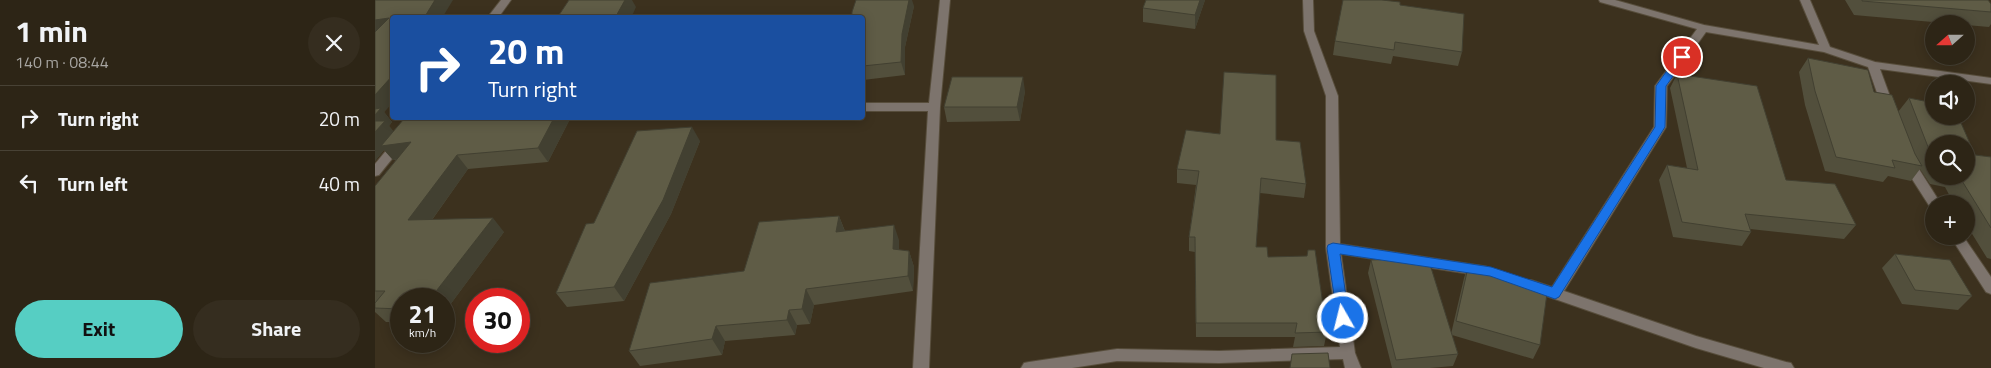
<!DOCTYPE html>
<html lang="en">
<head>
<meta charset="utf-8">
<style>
	:root { --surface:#2d2516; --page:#352d1f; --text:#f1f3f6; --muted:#a7a5a1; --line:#484235; --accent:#56cec3 }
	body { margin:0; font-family:"Titillium Web",sans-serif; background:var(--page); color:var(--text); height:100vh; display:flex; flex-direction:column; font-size:19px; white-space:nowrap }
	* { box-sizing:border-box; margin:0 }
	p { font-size:16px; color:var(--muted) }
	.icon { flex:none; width:28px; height:28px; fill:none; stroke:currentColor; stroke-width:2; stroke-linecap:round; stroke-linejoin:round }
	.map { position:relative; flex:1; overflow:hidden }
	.side { display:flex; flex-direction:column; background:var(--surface); width:375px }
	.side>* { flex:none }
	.top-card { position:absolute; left:15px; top:15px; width:475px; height:105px; border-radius:5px; box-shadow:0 2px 12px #0003,0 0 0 1px var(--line); background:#1a4fa0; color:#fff; overflow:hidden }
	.needle { width:32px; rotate:249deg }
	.buttons { position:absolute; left:1550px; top:15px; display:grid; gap:10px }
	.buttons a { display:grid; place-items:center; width:50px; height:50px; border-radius:50%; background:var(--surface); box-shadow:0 2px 12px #0003,0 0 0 1px var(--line); font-size:25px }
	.speed { position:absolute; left:15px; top:288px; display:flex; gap:10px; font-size:25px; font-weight:700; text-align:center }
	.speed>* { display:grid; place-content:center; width:65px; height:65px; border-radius:50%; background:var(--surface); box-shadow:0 2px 12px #0003,0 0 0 1px var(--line); line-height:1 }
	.speed small { font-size:12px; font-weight:400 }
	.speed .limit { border:8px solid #d22; background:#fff; color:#111 }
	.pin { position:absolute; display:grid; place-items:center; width:42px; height:42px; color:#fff; margin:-21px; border:2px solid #fff; border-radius:50%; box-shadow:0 1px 5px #0007 }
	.me { position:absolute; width:55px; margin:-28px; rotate:352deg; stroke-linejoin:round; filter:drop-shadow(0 0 4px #0008) }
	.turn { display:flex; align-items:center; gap:18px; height:105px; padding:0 15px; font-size:22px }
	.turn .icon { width:65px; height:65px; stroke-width:2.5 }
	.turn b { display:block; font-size:35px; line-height:42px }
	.round { display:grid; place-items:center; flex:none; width:52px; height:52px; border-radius:26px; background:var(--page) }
	.headline { display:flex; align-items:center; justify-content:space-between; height:85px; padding:0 15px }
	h1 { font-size:30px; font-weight:700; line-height:38px }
	.action { display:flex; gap:10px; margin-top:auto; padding:10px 15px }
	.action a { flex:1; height:58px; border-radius:30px; background:var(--accent); color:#111; font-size:20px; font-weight:700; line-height:58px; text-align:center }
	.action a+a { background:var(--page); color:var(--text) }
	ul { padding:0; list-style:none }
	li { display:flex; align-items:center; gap:15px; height:65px; padding:0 15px; border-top:1px solid var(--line) }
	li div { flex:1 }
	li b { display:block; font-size:19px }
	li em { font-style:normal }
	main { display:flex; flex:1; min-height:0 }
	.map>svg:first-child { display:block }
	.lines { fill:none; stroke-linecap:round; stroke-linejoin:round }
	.minor-casing { stroke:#574d3b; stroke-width:2 }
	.minor { fill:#7d746d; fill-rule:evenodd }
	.wall { fill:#524f3c; fill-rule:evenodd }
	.shaded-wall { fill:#424031 }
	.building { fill:#5f5c46; stroke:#424031 }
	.route { fill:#1a73e8; stroke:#114b97 }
</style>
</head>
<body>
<main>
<section class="side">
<div class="headline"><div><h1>1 min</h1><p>140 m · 08:44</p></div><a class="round"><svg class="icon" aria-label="close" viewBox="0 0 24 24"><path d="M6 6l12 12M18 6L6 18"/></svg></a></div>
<ul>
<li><svg class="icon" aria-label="right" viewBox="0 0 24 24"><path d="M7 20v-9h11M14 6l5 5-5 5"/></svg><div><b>Turn right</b></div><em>20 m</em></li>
<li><svg class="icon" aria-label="left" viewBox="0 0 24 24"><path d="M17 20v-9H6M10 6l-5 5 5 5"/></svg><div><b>Turn left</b></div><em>40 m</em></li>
</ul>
<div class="action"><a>Exit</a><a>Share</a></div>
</section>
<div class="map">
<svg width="1616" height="368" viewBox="0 0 1616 368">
	<rect width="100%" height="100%" fill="#3c311e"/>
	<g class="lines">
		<!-- minor casing -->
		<g class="minor-casing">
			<g id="minor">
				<polygon points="126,0 136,0 123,18 112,18"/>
				<polygon points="565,0 575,0 565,107 554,368 538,368 553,111 488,111 488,103 554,103"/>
				<polygon points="928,0 938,0 939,31 963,96 965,244 1108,266 1113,267 1115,271 1113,275 1108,276 966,254 980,353 986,368 970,368 968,359 844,363 742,361 697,368 646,368 649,363 654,362 742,349 844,351 965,347 951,248 951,96 929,31"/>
				<polygon points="1224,0 1240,0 1329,25 1444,45 1425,0 1435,0 1455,47 1500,62 1616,78 1616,84 1505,69 1520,110 1514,114 1508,110 1493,67 1449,52 1331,32 1292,86 1291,127 1189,291 1321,336 1411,362 1416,363 1419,368 1389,368 1321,348 1151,289 1149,285 1151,281 1156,280 1177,287 1279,127 1280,86 1322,29 1225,2"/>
				<polygon points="38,118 50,118 4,175 0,176 0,164"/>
				<polygon points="1533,157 1537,158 1566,204 1559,204 1559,208 1555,207 1530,168 1527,161"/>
				<polygon points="1575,236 1588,236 1616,277 1616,294 1611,292"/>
			</g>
		</g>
		<!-- minor -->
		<use href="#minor" class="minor"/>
	</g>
	<!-- wall -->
	<g class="wall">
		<polygon points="0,0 18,18 18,102 9,112 17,122 14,126 18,131 95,118 194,118 195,119 173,162 93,169 57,220 129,232 69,313 69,299 26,299 26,322 11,322 0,312 0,186 21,160 18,160 9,150 0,161"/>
		<polygon points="771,0 830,0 820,29 768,22 768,8"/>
		<polygon points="1470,0 1613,0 1616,4 1616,24 1614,27 1591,25 1591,24 1580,24 1479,15"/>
		<polygon points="1025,5 1087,52 1083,66 1018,56 1016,64 958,55 960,41"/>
		<polygon points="539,6 530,47 530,75 488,80 488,18"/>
		<path d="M1433 58 1499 92 1523 112 1534 98 1600 155 1616 157V259L1612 258 1591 224V204H1579L1570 187 1555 184 1545 169 1536 181 1513 176 1508 182 1450 171 1430 105 1424 72ZM1559 144 1591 176H1559Z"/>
		<polygon points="1302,74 1411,180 1481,225 1469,239 1375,229 1376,232 1367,246 1298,237 1284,180 1292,165 1312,168 1295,88"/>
		<polygon points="650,91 645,121 572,122 569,107"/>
		<polygon points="901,140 931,184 929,198 885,193 881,247 893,257 952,332 949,346 918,347 920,337 821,337 820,252 814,251 814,237 821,185 802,183 802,169"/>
		<polygon points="325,141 296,214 249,301 192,307 181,293 219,223"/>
		<polygon points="464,216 470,231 524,240 524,250 534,251 539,267 538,291 439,305 435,324 422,325 420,335 350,341 347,355 265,366 254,351 369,271"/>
		<polygon points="1520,254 1597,296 1583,310 1527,304 1507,268"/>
		<polygon points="996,260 1076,334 1089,278 1094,263 1165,345 1158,359 1077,335 1083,354 1078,366 1055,368 1017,368 993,273"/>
	</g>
	<!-- shaded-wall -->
	<g class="shaded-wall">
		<polygon points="60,0 78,0 67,18 49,18"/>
		<polygon points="250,0 257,0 261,7 256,18 240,18"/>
		<polygon points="534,0 537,0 539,6 530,47 530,75 526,62 527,34"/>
		<polygon points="825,0 830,0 820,29 820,15"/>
		<polygon points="14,18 0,35 0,20"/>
		<polygon points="18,75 18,102 9,112 17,122 14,126 22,135 36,142 48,156 18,160 9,150 0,161 0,94"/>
		<polygon points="648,77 650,91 645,121 642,107"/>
		<polygon points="179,118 194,118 195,119 173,162 163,148"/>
		<polygon points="317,127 325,141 296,214 249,301 239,287"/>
		<polygon points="82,155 93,169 46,235 33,220"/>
		<polygon points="464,216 470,232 461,232"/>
		<polygon points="118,218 129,232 69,313 69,299 55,299"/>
		<polygon points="519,225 524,240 524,265 518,249"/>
		<polygon points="534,251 539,267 538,291 533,276"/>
		<polygon points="431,289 439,305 435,324 427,309"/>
		<polygon points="414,310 422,325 420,335 412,320"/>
		<polygon points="341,326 350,341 347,355 337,339"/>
	</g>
	<!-- building -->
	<g class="building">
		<polygon points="0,0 60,0 49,18 18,18 18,75 0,95 0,32 14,18 0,20"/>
		<polygon points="194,0 250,0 240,18 182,18"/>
		<polygon points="481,0 534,0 527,34 526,62 488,66 488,18 477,18 477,12"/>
		<polygon points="771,0 825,0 820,15 768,8"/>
		<polygon points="968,0 1007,0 1025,2 1025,5 1089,14 1087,52 1020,42 1019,50 960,41"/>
		<polygon points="1487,0 1613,0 1616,4 1616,12 1487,1"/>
		<polygon points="1433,58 1493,70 1499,92 1517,95 1540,154 1547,166 1517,160 1520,168 1461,157 1440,91"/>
		<polygon points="849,72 901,75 901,140 925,142 931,184 886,178 881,247 892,247 893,257 932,256 933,250 940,250 952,332 920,333 922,323 821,323 820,237 814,237 824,171 802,169 811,130 845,134"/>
		<polygon points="1302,74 1382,86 1411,180 1460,184 1481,225 1370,214 1376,232 1307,222 1292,165 1323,170"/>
		<polygon points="577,77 648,77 642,107 569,107"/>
		<polygon points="1534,98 1559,103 1559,116 1583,116 1600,155 1616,157 1616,228 1584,176 1591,176 1591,144 1559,144 1559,157 1555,152"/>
		<polygon points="6,108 0,115 0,109"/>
		<polygon points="95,118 179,118 163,148 82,155 33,220 118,218 55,299 26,299 26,309 0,308 0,303 10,291 0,291 0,186 36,142 6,146 28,120"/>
		<polygon points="0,121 10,121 0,132"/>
		<polygon points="317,127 288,200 239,287 181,293 211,224 219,223 262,131"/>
		<polygon points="464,216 461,232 519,225 518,249 534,251 533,276 431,289 427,309 414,310 412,320 341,326 337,339 254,351 275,283 369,271 384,222"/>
		<polygon points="1520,254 1575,260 1597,296 1540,290"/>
		<polygon points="1053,258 1083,354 1021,360 996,260"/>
		<polygon points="1094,263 1173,286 1165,345 1081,321"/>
		<polygon points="953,353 955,368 915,368 917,354"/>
	</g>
	<!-- route -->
	<polygon class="route" points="1307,54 1312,57 1291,86 1290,127 1184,297 1180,299 1115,276 965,254 974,318 972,322 968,323 963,322 952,248 953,245 958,243 1116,267 1177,287 1280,127 1281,86 1303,55"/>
</svg>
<div class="buttons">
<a><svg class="needle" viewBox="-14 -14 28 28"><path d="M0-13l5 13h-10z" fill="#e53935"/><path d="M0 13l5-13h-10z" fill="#a7a5a1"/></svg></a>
<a><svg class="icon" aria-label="sound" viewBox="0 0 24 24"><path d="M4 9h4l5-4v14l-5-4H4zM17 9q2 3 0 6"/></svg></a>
<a><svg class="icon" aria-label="search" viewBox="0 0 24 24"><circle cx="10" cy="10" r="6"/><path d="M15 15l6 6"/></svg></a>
<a>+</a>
</div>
<div class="speed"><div>21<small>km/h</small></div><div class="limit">30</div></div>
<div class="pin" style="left:1307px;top:57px;background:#d93025"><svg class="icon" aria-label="arrive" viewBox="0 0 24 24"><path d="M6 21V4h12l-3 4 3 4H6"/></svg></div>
<svg class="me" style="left:968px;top:318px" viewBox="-20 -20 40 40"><circle r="17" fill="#1a73e8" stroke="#fff" stroke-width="3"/><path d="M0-11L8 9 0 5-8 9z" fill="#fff"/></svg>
<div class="top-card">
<div class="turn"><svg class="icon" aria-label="right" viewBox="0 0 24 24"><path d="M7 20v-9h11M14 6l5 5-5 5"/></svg><div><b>20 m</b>Turn right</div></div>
</div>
</div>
</main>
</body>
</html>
